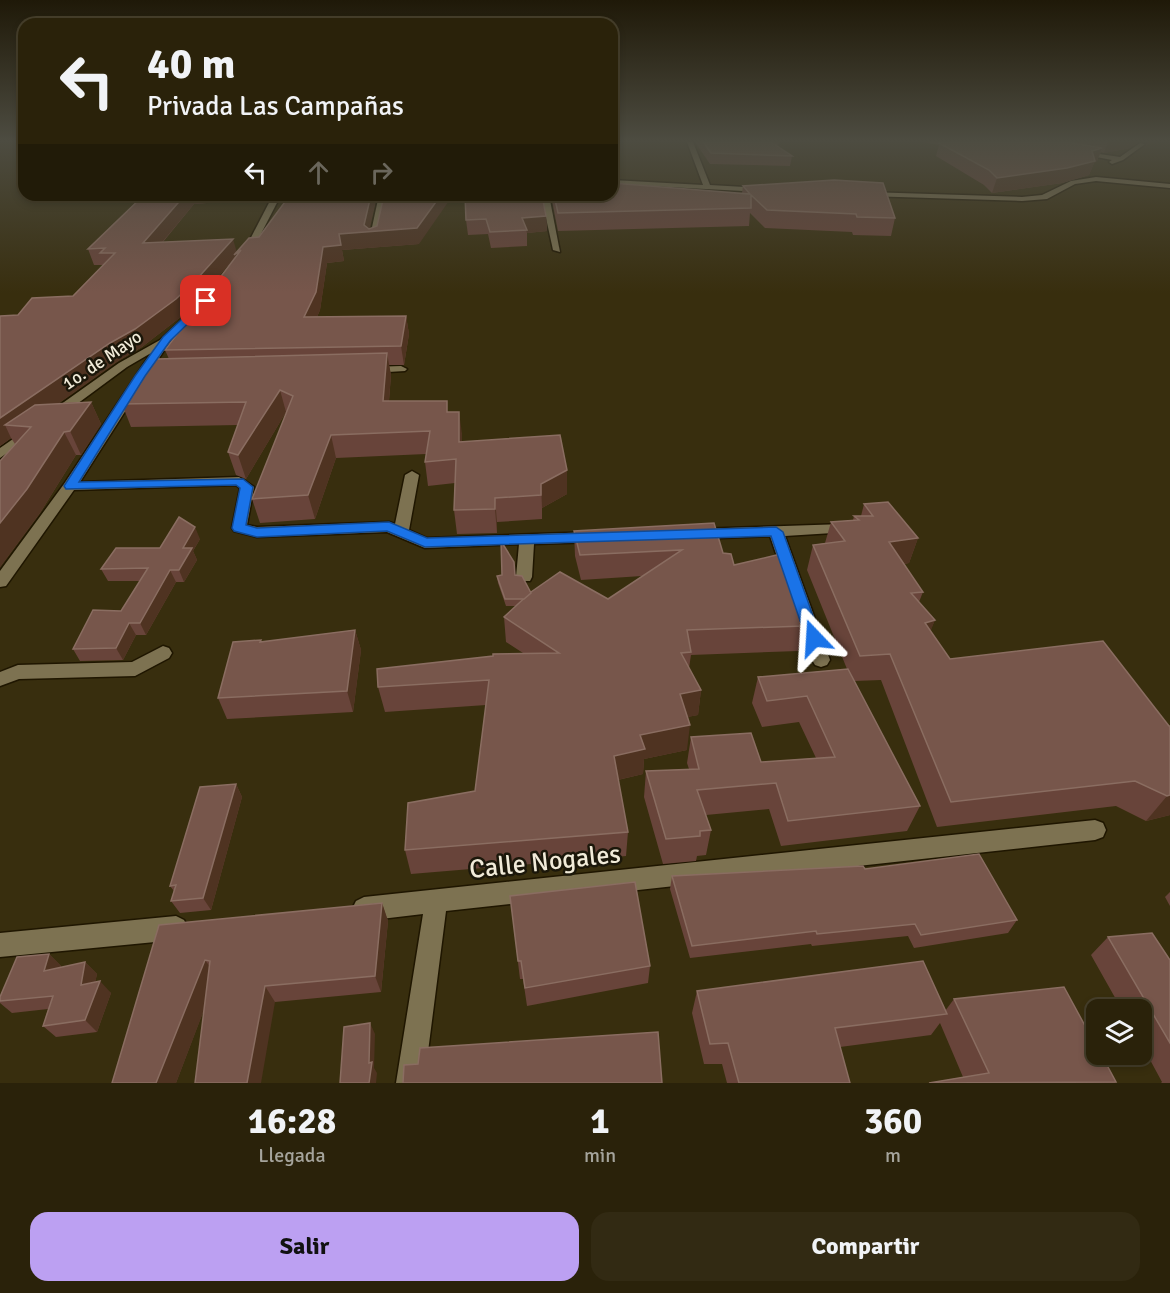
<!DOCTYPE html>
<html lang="es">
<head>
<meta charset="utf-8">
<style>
	:root { --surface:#2a220a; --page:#322a13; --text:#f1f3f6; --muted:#a5a49c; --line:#463f2b; --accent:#bca0f2 }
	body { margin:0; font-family:Signika,sans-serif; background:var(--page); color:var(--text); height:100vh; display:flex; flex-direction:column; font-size:22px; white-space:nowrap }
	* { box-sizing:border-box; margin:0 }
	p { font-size:20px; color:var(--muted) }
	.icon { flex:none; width:33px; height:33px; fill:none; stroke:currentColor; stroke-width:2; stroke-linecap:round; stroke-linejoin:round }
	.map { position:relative; height:1083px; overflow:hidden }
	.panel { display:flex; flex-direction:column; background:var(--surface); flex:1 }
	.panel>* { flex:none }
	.top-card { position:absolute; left:18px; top:18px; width:600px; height:183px; border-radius:18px; box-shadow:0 3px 9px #0003,0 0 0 2px var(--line); background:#2a220a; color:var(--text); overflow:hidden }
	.controls { position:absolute; left:1086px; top:999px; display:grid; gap:12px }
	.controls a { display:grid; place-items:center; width:66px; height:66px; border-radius:12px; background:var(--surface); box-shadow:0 3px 9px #0003,0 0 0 2px var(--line); font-size:30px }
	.pin { position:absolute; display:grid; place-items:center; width:51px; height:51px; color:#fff; margin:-26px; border-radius:12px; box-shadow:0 3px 9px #0006 }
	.me { position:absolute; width:66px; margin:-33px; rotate:340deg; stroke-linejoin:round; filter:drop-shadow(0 0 4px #0008) }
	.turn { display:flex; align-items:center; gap:21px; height:126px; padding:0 30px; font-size:27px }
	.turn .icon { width:78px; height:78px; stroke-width:2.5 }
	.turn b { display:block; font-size:42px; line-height:51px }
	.lanes { display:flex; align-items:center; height:57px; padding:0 30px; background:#0003; justify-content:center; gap:30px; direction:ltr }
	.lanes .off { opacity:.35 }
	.eta { display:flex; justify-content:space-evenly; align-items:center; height:102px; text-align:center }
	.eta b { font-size:36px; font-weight:800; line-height:42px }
	.cta { display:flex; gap:12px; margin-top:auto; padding:12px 30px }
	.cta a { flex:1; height:69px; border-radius:18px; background:var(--accent); color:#111; font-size:24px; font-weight:800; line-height:69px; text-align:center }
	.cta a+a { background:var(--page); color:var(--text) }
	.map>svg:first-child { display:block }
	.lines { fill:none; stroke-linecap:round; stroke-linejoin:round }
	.minor-casing { stroke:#1f1600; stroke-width:3 }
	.minor { fill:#7d7251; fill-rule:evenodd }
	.wall { fill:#68443a }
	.shaded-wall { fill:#4f3321 }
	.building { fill:#77564b; stroke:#8a6d61; stroke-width:1.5 }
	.route { fill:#1a73e8; stroke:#114b97; stroke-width:1.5 }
	.labels { text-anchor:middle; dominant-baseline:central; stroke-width:5; stroke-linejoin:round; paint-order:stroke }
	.far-street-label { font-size:18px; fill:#f1ebd9; stroke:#1b170a }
	.near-street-label { font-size:26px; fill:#f1ebd9; stroke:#1b170a }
</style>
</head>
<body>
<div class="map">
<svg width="1170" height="1083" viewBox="0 0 1170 1083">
	<rect width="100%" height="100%" fill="#382e0e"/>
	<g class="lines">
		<!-- minor casing -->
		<g class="minor-casing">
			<g id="minor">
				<polygon points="687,142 693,142 710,185 762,188 766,190 762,192 612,184 612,180 703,185"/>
				<polygon points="1140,143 1145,144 1123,160 1112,164 1109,162 1112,160 1076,153 1079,151 1120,157"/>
				<polygon points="1096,177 1170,184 1170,188 1096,181 1075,184 1047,199 1022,201 867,196 863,194 867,192 1022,197 1042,195 1071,181"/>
				<polygon points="273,195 281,195 251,253 244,255 243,253"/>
				<polygon points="379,195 387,195 377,241 373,243 369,241"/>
				<polygon points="541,195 549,195 560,252 553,250"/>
				<polygon points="208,296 213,299 211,301 170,341 80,482 239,477 254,487 247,525 257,527 389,522 395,524 405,475 412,471 419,475 409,530 427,538 595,532 602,537 595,542 534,544 532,577 530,581 518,581 516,577 519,544 425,548 387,532 257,537 234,531 232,528 240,488 236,485 74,490 6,586 0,587 0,571 64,484 151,353 127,367 58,418 50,418 50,412 119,363 160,340"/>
				<polygon points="401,366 407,369 405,371 371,373 365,370 371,367"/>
				<polygon points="29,428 33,429 35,432 33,435 0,458 0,448"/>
				<polygon points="844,524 851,529 849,532 785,536 830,660 827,665 821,667 815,665 812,660 770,536 697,539 690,534 697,529"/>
				<polygon points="163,646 169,648 172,653 169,658 135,676 19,679 0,686 0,672 18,665 132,662"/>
				<polygon points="1095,820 1103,823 1106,830 1103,837 1095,840 446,911 424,1083 396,1083 423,914 364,921 356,917 352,909 356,901 364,897"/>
				<polygon points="176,916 184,920 188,928 184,936 176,940 0,957 0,933"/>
			</g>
		</g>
		<!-- minor -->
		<use href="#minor" class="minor"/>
	</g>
	<!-- wall -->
	<g class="wall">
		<polygon points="695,142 779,142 778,146 777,146 792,156 790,166 710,164"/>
		<polygon points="922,142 1139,142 1130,148 1104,153 1101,152 1097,161 1094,163 1089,175 1062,183 992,193 984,185 936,156 939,145"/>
		<polygon points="743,186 895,218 891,236 853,235 852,232 765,228 750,213 749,226 558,231 551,195 742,193"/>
		<polygon points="128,195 271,195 269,198 194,204 163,242 237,252 259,237 288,197 282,198 282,195 377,195 369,229 419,244 342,250 344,261 327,263 320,310 317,317 406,316 409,334 404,365 389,365 391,375 389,401 449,412 462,434 462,442 567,494 542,508 542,519 497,522 497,533 457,534 454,510 455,483 428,486 425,462 426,454 336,458 315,519 260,523 252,499 287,412 286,412 246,479 236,475 228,452 238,425 131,427 122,404 169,359 165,350 235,257 201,297 182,316 142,347 118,361 59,403 91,402 101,424 81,455 76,455 40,513 0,567 0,461 15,444 11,438 0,446 0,316 18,315 73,296 103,265 94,265 88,249 138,200 129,197"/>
		<polygon points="546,216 547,231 527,233 527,246 491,248 488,234 468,235 466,220"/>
		<polygon points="864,504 918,538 909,563 904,564 923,592 919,602 935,620 930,631 950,659 1169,726 1170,815 1146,821 1116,806 937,827 881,680 854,681 920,806 907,831 781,846 769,809 706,815 711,830 706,855 697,856 696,861 663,864 644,797 646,771 689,769 687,763 691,737 761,762 816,758 799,722 762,727 752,703 758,677 847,669 807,570 813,545 825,543 831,522 853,520 854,516 861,516"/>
		<polygon points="574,531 723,553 734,565 804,626 798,651 691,655 689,668 701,690 698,715 687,717 687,750 644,759 643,774 618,780 628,832 626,856 411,874 405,850 475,791 486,705 385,712 378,687 523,653 506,642 504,617 516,606 506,606 498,583 497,576 515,575 531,593 608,599 642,576 581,580 575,556"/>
		<polygon points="200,539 193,551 197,560 184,582 176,582 146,635 136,635 123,660 80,661 73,649 121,611 140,581 108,581 101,569 160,548"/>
		<polygon points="355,630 361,650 353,712 227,719 218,698 262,642"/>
		<polygon points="236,784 242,797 211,910 180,913 171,901 174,891 170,886"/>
		<polygon points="865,869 1017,920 1008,933 914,948 908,936 812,946 811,944 690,958 670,889 672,876"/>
		<polygon points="1170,892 1170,906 1165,897"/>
		<polygon points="510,896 650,966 648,983 527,1006 523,979 520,979"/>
		<polygon points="382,903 388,921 381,992 275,1002 203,1012 176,1083 159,925"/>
		<polygon points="1108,937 1170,960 1170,1083 1161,1083 1162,1082 1142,1045 1142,1010 1122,1010 1091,955"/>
		<polygon points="49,954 61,966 61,968 85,962 97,974 95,982 111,993 97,1032 56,1037 43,1026 48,1009 12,1013 0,1003 0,997"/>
		<polygon points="697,991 945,1011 954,999 1116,1082 1115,1083 929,1083 963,1077 940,1023 931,1035 840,1047 850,1083 727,1083 722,1064 704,1064 692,1013"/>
	</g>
	<!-- shaded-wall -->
	<g class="shaded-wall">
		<polygon points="1108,142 1139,142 1130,148 1104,153"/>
		<polygon points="1147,142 1161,142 1146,145"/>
		<polygon points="1102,148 1097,161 1094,163 1089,175 1062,183 992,193 997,178"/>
		<polygon points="185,195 271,195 269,198 194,204 148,259 143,243"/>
		<polygon points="371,195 377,195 369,232 441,195 453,195 419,244 342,250 344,261 327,263 320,310 309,335 304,317 323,247 339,234 364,225"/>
		<polygon points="546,216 547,231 527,233 522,218"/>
		<polygon points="233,239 237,253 241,250 239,271 235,257 201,297 182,316 142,347 118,361 27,426 5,425 11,438 0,446 0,418"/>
		<polygon points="406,316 409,334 404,365 401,346"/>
		<polygon points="387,353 391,375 387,423 383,401"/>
		<polygon points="280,390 286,412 246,479 238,455"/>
		<polygon points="91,402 101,424 81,455 70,431"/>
		<polygon points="459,412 462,434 462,465 459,442"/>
		<polygon points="64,432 76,455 40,513 0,567 0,523"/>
		<polygon points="331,435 336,458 315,519 308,495"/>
		<polygon points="567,470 567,494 542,508 541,484"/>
		<polygon points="495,498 497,522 497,533 495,509"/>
		<polygon points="195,527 200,539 193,551 197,560 184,582 179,570 183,548"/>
		<polygon points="918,538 909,563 881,568 889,542"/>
		<polygon points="170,570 176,582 146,635 140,623"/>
		<polygon points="935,620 925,645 925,623"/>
		<polygon points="129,623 136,635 123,660 116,648"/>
		<polygon points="355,630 361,650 353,712 347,691"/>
		<polygon points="701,690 698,715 677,719 680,694"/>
		<polygon points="690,725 687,750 644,759 643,774 613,781 614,756 640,735"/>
		<polygon points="236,784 242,797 211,910 203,898"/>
		<polygon points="1170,795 1170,815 1146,821 1167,796"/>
		<polygon points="382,903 388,921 381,992 375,976"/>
		<polygon points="49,954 61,966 56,983 44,971"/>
		<polygon points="205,960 217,976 176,1083 156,1083"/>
		<polygon points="85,962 97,974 92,997 81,985"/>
		<polygon points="100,981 111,993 97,1032 85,1020"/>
		<polygon points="265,986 275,1002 261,1083 247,1083"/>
		<polygon points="370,1023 375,1034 374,1068 377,1073 376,1083 369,1083"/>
	</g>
	<!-- building -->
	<g class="building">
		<polygon points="703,142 771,142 792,156 711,153"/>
		<polygon points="940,142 1066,142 1102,148 1092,151 1095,161 1067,168 997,178 989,170 939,143"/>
		<polygon points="834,180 883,183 895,218 857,217 856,214 767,210 751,195 751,208 558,213 554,195 612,195 612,183 750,194 743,186"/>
		<polygon points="144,195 185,195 143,243 233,239 196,280 176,299 135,329 110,343 0,418 0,316 18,315 32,298 73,296 115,253 100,253 105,248 88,249"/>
		<polygon points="290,195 371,195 364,225 369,229 377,226 384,195 441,195 417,228 339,234 341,245 323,247 316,292 304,317 406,316 401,346 165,350 241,250 234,255 249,238 259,237"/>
		<polygon points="465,195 542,195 546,216 522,218 527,230 490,232 486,219 466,220"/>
		<polygon points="387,353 383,401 447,401 447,412 459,412 459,442 560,435 567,470 541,484 541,495 495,498 495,509 454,510 456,459 425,462 430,431 331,435 308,495 252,499 293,396 280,390 238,455 228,452 246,402 122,404 156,359"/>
		<polygon points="91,402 70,431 64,432 27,489 0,523 0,461 31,427 5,425 35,405"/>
		<polygon points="888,502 918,538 889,542 923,592 911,593 935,620 925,623 950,659 1103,641 1169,726 1170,726 1170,795 1167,796 1135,781 951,802 890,654 860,656 813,545 845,541 831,522 859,520 854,516 873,516 864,504"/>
		<polygon points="179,517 195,527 183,548 192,548 179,570 170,570 140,623 129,623 116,648 73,649 93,610 121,611 148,568 101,569 116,548 160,548"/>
		<polygon points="714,523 723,553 731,554 734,565 785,553 804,626 687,630 691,652 681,653 701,690 680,694 690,725 640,735 645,749 614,756 628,832 405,850 408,803 475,791 489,680 378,687 377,669 493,656 493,654 559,653 504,617 531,592 560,572 608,599 682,550 580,555 574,531"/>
		<polygon points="501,541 514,562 515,575 522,576 531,593 524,599 505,599 497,576 502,575"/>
		<polygon points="355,630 347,691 218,698 233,642 261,640 260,642"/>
		<polygon points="848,669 920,806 788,821 776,783 697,790 711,830 700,831 700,836 666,839 646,771 699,769 691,737 751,733 761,762 835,757 807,696 767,701 758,677"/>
		<polygon points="236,784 203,898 171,901 176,885 170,886 200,787"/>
		<polygon points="979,854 1017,920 921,935 915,924 817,934 816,931 692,946 672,876 863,866 865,869"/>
		<polygon points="635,882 650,966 525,988 521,961 518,961 510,896"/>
		<polygon points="382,903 375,976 265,986 247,1083 195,1083 210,961 205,960 156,1083 112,1083 159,925"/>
		<polygon points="1152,933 1170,960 1170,1043 1108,937"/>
		<polygon points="49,954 44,971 85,962 81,985 100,981 85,1020 43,1026 53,996 0,1001 0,997 17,957"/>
		<polygon points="923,961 947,1014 835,1028 850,1083 739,1083 728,1043 710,1044 697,991"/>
		<polygon points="1064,987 1096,1046 1096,1054 1101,1054 1116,1082 929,1083 989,1073 954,999"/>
		<polygon points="370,1023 369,1063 372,1062 369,1083 340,1083 344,1027"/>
		<polygon points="658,1032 662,1083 403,1083 404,1065 418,1064 420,1048"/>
	</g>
	<!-- sky -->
	<linearGradient id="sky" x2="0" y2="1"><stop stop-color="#1f1908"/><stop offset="0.48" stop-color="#4d4c41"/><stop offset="1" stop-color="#4d4c41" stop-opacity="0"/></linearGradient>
	<rect width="1170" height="293" fill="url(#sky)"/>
	<!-- route -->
	<polygon class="route" points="203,299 211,301 170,341 145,376 79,482 243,479 253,487 246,525 257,528 389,522 427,538 776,527 783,532 821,638 819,642 808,642 806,638 771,536 425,547 387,531 257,537 234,531 232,528 240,488 236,485 66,489 64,486 135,376 163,337"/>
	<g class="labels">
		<!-- far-street labels -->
		<g class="far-street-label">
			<text transform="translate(102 360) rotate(-34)">1o. de Mayo</text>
		</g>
		<!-- near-street labels -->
		<g class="near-street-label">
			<text transform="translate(545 862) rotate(-6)">Calle Nogales</text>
		</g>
	</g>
</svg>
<div class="controls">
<a><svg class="icon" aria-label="layers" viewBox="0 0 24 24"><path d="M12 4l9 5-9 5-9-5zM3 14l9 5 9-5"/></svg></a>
</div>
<div class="pin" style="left:206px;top:301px;background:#d93025"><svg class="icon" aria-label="arrive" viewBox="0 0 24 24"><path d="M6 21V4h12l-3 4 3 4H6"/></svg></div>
<svg class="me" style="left:814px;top:638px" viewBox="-20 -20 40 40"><path d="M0-17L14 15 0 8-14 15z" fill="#1a73e8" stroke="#fff" stroke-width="4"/></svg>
<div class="top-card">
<div class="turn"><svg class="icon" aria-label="left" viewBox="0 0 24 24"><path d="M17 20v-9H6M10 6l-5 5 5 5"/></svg><div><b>40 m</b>Privada Las Campañas</div></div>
<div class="lanes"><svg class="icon" aria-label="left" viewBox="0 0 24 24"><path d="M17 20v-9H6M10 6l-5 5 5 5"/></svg><svg class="icon off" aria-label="ahead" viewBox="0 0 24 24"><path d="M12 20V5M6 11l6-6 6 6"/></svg><svg class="icon off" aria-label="right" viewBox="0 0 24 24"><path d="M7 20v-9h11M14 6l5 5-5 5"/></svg></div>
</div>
</div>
<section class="panel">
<div class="eta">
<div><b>16:28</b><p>Llegada</p></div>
<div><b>1</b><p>min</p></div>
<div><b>360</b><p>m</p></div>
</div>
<div class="cta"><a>Salir</a><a>Compartir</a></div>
</section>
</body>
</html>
